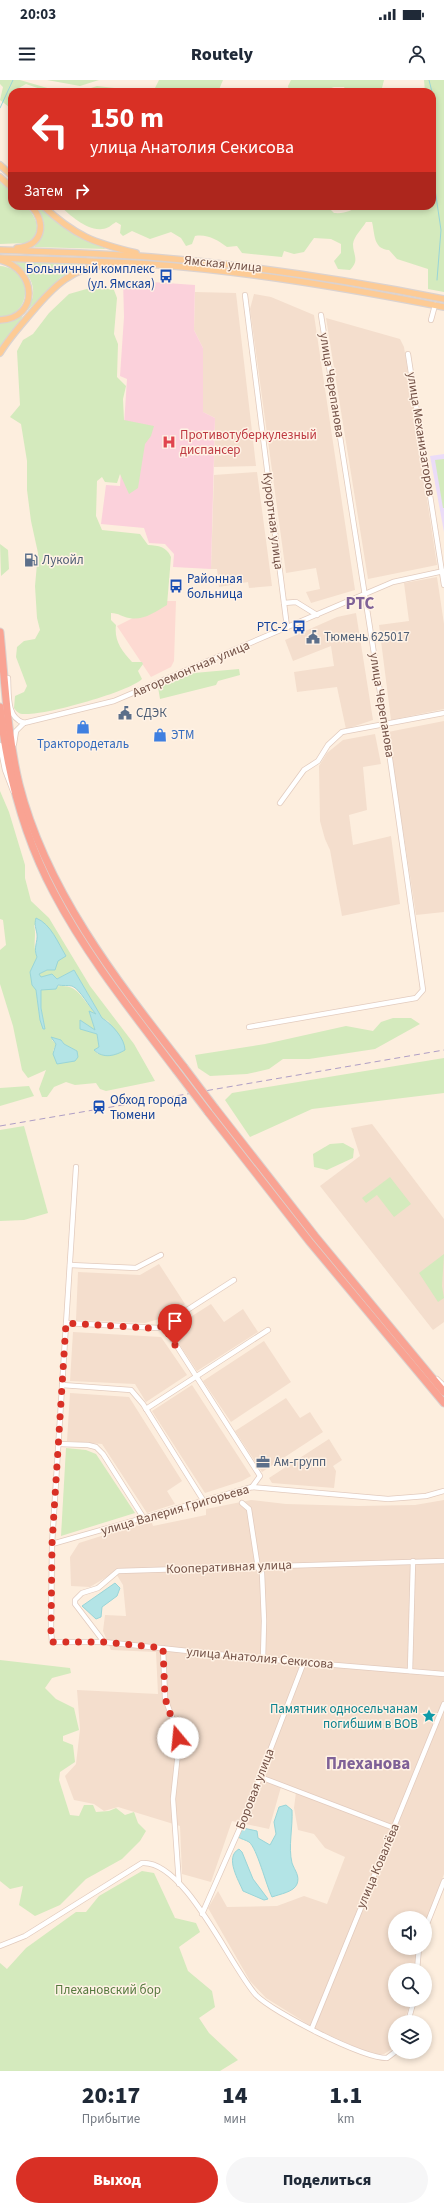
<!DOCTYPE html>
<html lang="ru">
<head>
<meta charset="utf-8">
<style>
	:root { --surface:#fff; --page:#f6f6f7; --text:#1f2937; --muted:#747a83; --accent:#d93025 }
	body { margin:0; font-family:"Source Sans 3",sans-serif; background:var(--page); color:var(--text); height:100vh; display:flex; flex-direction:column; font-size:15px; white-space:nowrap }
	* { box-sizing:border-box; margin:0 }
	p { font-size:13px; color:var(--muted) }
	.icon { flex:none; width:22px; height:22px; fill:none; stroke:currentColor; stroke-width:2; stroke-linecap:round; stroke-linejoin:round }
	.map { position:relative; height:1991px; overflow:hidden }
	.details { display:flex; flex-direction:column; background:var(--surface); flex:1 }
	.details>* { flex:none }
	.hud { position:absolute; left:8px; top:8px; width:428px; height:122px; border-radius:12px; box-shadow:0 2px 6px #0003; background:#d93025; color:#fff; overflow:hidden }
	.fabs { position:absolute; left:388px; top:1831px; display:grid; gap:8px }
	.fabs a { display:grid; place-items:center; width:44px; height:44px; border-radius:50%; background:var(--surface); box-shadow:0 2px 6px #0003; font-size:20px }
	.pin { position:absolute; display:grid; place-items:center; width:34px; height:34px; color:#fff; margin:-41px -17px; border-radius:50% 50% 50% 0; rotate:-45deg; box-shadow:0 0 4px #0007 }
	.pin .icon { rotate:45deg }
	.me { position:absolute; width:44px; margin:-22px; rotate:343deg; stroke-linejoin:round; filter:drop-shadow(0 0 3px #0008) }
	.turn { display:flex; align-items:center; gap:14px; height:84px; padding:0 16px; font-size:18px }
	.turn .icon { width:52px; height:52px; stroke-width:2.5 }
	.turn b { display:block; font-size:28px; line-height:34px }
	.then { display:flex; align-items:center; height:38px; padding:0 16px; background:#0003; gap:8px; font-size:15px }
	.eta { display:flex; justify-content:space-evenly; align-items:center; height:68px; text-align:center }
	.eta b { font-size:24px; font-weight:800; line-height:28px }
	.action { display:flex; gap:8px; margin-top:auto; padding:8px 16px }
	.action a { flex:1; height:46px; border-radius:24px; background:var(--accent); color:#fff; font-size:16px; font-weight:800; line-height:46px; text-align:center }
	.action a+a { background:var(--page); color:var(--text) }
	.status { display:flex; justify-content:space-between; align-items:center; height:28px; padding:0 20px; background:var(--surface); direction:ltr }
	.status svg { height:11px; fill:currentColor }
	header { display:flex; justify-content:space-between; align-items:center; height:52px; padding:0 16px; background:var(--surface); font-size:18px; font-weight:800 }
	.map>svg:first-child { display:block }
	.residential { fill:#f4decd }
	.commercial { fill:#fddad2 }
	.education { fill:#ebdcf8 }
	.medical { fill:#fbd1db }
	.green { fill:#d4eabd; fill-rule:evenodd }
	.water { fill:#b3e4e6; stroke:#99d5d8 }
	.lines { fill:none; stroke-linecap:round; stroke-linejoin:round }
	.stream { stroke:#99d5d8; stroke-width:1 }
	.minor-casing { stroke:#e2cbbe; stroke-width:6 }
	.major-casing { stroke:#dbd2cf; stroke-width:8 }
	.highway-casing { stroke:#dbd2cf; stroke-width:9 }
	.minor { stroke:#fff; stroke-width:4.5 }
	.major { stroke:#fdcb95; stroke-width:5.5 }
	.highway { stroke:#f9a393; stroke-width:7 }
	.rail { stroke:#af9ec5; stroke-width:1; stroke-dasharray:6 4; stroke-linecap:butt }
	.highway-bridge-casing { stroke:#dbd2cf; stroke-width:9; stroke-linecap:butt }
	.highway-bridge { stroke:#f9a393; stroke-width:7 }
	.route { stroke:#d93025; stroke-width:7; stroke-dasharray:0 12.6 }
	.labels { text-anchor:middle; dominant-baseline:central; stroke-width:3; stroke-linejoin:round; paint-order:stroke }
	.street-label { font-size:13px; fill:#735146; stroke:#fff2e5 }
	.transit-label { font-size:13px; fill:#164399; stroke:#fff2e5; text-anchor:end }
	.health-label { font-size:13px; fill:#be3a42; stroke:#fff2e5; text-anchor:start }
	.service-label { font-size:13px; fill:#4e5e75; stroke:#fff2e5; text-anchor:start }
	.shop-label { font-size:13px; fill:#366cbe; stroke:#fff2e5; text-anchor:start }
	.culture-label { font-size:13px; fill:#0d838f; stroke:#fff2e5; text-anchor:end }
	.park-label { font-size:13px; fill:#55793e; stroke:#fff2e5 }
	.district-label { font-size:17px; font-weight:bold; fill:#7f6197; stroke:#fff2e5 }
</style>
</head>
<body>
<div class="status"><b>20:03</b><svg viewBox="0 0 49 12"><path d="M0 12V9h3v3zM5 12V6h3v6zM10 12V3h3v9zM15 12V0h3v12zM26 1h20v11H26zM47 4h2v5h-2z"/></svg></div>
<header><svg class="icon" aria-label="menu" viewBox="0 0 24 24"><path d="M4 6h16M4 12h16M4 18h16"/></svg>Routely<svg class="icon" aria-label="person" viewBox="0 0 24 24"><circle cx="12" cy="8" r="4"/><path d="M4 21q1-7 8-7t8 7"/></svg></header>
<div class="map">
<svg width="444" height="1991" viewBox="0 0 444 1991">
	<rect width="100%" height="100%" fill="#fdeede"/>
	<!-- residential -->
	<g class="residential">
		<polygon points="195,212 236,213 256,386 214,387 215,338 203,332 203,268 194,250"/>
		<polygon points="254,214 271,217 314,235 355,510 311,523 306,512 320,509 316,488 286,493 250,229"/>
		<polygon points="326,238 400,259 404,267 437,485 368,499"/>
		<polygon points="257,392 272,506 249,508 248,502 219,507 217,489 211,489 214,395"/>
		<polygon points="437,497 444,544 444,629 391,640 379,545 409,541 404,503"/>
		<polygon points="356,533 373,640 346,649 337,607 297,612 294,592 334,586 331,566 293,581 285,560 337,537"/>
		<polygon points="444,641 444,832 416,835 388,652"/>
		<polygon points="375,654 381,684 363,687 367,730 349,735 353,765 391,756 400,824 342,836 330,770 325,759 320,741 319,686 327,673 343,660"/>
		<polygon points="372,1044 444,1139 444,1242 433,1250 320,1106 360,1076 351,1048"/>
		<polygon points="159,1184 185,1224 166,1237 145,1243 76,1240 78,1192 140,1195"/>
		<polygon points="211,1224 224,1242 243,1229 258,1252 197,1291 170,1250"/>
		<polygon points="73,1252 161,1257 187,1295 146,1322 135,1304 70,1301"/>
		<polygon points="264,1261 291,1302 231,1342 203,1301"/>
		<polygon points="192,1305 251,1396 242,1401 205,1413 152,1331"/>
		<polygon points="70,1313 129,1317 182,1401 167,1411 175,1424 147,1433 102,1364 67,1361"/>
		<polygon points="286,1318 300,1338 310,1332 323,1352 262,1392 235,1351"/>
		<polygon points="329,1359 342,1380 333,1386 336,1391 334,1408 272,1403 269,1398"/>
		<polygon points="251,1420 286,1424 358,1426 415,1425 444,1420 444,1794 425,1843 425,1838 395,1838 395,1868 417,1868 415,1890 395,1890 395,1920 411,1920 404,1942 395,1942 395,1962 392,1969 384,1974 377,1975 362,1970 314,1948 266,1918 250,1901 208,1828 218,1811 227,1827 277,1826 304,1816 327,1824 345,1777 325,1768 314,1754 298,1750 294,1728 296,1712 281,1707 269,1749 232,1741 211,1802 182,1794 180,1746 118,1727 104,1731 94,1724 74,1720 65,1696 76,1684 80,1649 77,1610 158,1614 156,1572 111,1570 103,1551 105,1535 126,1536 123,1505 115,1492 90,1507 71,1506 70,1477 79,1463 133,1446 152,1443 153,1446 206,1435 206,1429"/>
	</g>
	<!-- commercial -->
	<polygon class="commercial" points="167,521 176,521 174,581 171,587 151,597 117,546"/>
	<!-- education -->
	<polygon class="education" points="444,374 444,452 430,376"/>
	<!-- medical -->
	<polygon class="medical" points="123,200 195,205 194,250 203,268 203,332 215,338 211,489 173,487 174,474 165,464 149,463 144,448 101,444 106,405 120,406 127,299 120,296 124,237"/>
	<!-- green -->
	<g class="green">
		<polygon points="0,0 20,0 61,12 49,12 26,4 12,12 12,26 9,27 0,20 3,7 0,4"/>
		<polygon points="47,0 99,0 80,6"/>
		<polygon points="159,0 223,0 218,12 153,12"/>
		<polygon points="291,0 384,0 381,12 347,12 344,7 334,7 320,12 289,12 288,6"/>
		<path d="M424 0H444V212L428 209V189L397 179 389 170C373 169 375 154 372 142H366C362 149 354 156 353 164 353 175 360 180 350 190L338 189 334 181 341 173V164L331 159 314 158 304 172 294 174 284 171 282 177 242 173 237 166 227 167C217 160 208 154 195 156L192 164 186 166 181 158 171 152 150 159 132 151 123 156 120 153 121 145 116 142C111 145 108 149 102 149 87 151 70 135 60 126H327L334 133C346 134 351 130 360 126 370 122 391 127 399 130L405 126H424L427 129V126H432V12H425Z"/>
		<polygon points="97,6 150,12 89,12 85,10"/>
		<path d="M0 102 12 113V126H26C37 138 44 153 26 163L0 164Z"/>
		<path d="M37 126 72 153 106 169 34 167C48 151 46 144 37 126Z"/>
		<path d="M15 182 91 183 92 184 60 198 28 230C28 227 32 221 33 216 35 200 25 191 15 182Z"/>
		<path d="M0 186C33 188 34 235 0 237Z"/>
		<path d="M97 206 114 210 117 218 114 254 118 264 117 297 126 306 123 319 124 340 154 346 151 356 145 364 138 408 129 414 120 394 117 403 105 402 102 397 97 401 96 436 102 450 140 454 148 465C159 466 166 466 171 477L167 525C155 532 143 541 129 538 122 537 119 533 111 533V540L116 545C114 560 121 570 132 582H142L143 584 138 591 142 599C129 612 43 636 24 634 19 634 17 632 14 628L15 616 24 612 27 606 16 577 17 567 24 561 35 559 40 550 37 538 35 506 38 473 31 441 27 410V381L21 344 10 337 20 325 17 271 23 260 33 254 49 233 69 214Z"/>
		<polygon points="23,235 20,242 0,268 0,243 12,241"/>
		<polygon points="444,379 444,428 443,428 435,380"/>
		<polygon points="0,464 8,470 9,489 1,496"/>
		<polygon points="239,589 240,595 218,601 216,605 160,619 158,607 194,593"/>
		<path d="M0 711 9 732 25 785V798L31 821 49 838 90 906 134 964 155 1001 106 1011 100 1009 96 1003 75 1005 66 1002 54 1007 47 1017H42L39 1009 46 990 28 998 22 990 13 946 0 904V870L6 865 3 840 0 839ZM34 845 49 849 56 860 55 889 47 890 39 894 41 898 52 894 57 899 74 890 102 938 108 941 115 950 98 974 95 971 99 967 97 954 87 951 81 941 95 951 90 932 97 935C75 911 78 899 41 910V928L45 949 40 940 36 910 30 892 37 877C32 866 37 856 34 845ZM52 960H61L64 964 77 971H53L56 964Z"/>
		<polygon points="393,938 411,938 420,944 375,969 309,979 283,979 269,989 247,994 210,996 198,988 195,975 265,964 346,946 373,951 381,942"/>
		<polygon points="444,978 444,1013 312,1029 250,1057 225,1020 232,1013"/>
		<polygon points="29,1006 34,1016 0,1026 0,1008"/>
		<polygon points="24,1046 48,1133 24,1140 0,1141 0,1050"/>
		<polygon points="343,1063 354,1069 353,1078 327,1090 314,1087 313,1074 330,1064"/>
		<polygon points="390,1097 411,1124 394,1137 377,1115 366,1123 362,1118"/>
		<polygon points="444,1174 442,1206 444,1218 438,1222 419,1193"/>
		<polygon points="66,1368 86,1370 96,1374 135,1433 61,1456"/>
		<polygon points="0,1580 70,1588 71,1593 52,1598 45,1608 56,1619 74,1628 79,1650 63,1656 63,1661 73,1665 75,1682 60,1692 59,1700 70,1735 79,1736 84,1725 93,1725 96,1732 109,1731 116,1728 125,1735 134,1732 138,1743 146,1751 140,1761 122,1779 86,1799 60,1825 35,1836 19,1825 23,1806 10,1809 0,1801"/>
		<polygon points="142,1791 154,1793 175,1838 196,1843 200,1852 179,1867 188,1891 212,1911 215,1927 199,1938 209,1953 238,1980 220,1991 0,1991 0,1883 7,1889 26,1868 76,1832 86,1832 99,1816"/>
	</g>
	<!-- water -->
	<g class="water">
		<path d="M36 838C51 844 58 863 66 876L58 881 55 890H47L39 894 41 897 52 894 57 899 74 890 102 938C112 944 125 959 125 970 115 976 103 979 94 970L99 967 97 954 80 949V940L95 950 89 931 96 934C89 927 80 909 72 906 68 905 63 906 58 905L56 909 41 910V928L45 949H43L40 940 36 910 32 905 30 892 37 877C33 868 38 862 37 854 36 848 34 845 36 838Z"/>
		<polygon points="51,957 61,960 64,964 77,971 78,977 75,981 57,984 53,974 56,964"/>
		<polygon points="115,1503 120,1508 117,1516 102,1527 101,1537 96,1539 82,1526"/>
		<path d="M286 1725 292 1730C293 1747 288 1767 292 1783 295 1791 300 1796 297 1804 294 1812 280 1814 272 1817 266 1805 257 1768 249 1762 246 1760 241 1759 238 1757L243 1748 257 1751 258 1758 270 1765 276 1754 274 1742 279 1727Z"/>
		<path d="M239 1769 242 1772 253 1799 268 1819 264 1820 243 1811C239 1801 224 1777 239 1769Z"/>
	</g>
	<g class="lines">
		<!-- stream -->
		<g class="stream">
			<polyline points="429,0 432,12"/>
			<polyline points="0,28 13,0"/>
			<polyline points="432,89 441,150 437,200"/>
		</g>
		<!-- minor casing -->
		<g class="minor-casing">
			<g id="minor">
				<polyline points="245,215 287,547"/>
				<polyline points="431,240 435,225"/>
				<polyline points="408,274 444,505"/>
				<polyline points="284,523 296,522 317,535"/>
				<path d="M8 598C9 615 6 637 24 643"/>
				<polyline points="24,643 114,621 393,502 444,491"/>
				<polyline points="14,664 16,651 24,643"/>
				<polyline points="0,665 5,690 13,711"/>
				<polyline points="280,723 304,690 318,681 328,665 342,652 444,633"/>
				<polyline points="249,947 416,918 423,910 385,644 321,235"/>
				<polyline points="70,1185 136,1188 161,1175"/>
				<polyline points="66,1243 159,1248 234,1200"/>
				<polyline points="164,1246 260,1396 252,1407"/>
				<polyline points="437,1299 444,1306"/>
				<polyline points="62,1305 131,1310 143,1324 203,1420"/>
				<polyline points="146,1329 268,1250"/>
				<polyline points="59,1364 88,1365 96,1367 103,1374 143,1437"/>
				<polyline points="444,1411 426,1416 388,1419 252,1407 52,1464 51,1551 52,1562 104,1562 263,1579 444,1594"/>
				<polyline points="242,1423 249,1429 258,1488 262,1493 264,1541 263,1579"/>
				<polyline points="52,1464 76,1087"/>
				<polyline points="104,1562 75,1524 75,1520 82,1513 98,1508 118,1491 444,1481"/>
				<polyline points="163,1568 165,1618 177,1651 179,1663 173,1719 179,1804"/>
				<polyline points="410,1591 413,1481"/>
				<polyline points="260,1697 394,1748"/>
				<polyline points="202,1834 243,1741 304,1582"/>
				<polyline points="425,1849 444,1801"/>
				<path d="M0 1866 25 1856 142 1783C185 1780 230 1886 256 1915 274 1933 362 1978 387 1978L395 1972"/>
				<polyline points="417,1890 419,1868"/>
				<polyline points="408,1942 414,1920"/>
				<polyline points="312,1948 444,1624"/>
			</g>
		</g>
		<!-- major casing -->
		<g class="major-casing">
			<g id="major">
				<polyline points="0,85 12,96"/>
				<polyline points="0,97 12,108"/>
				<path d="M43 126C75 156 94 163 136 173"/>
				<path d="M17 168C43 166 47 143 31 126"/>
				<path d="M0 170C50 172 101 173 151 177 250 185 347 200 444 219"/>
				<path d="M0 178C49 180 99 181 148 184 247 191 346 208 444 227"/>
				<path d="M0 240C40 238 37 189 0 180"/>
				<path d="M0 273C9 258 21 245 32 232 53 207 73 186 108 185"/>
			</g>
		</g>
		<!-- highway casing -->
		<g class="highway-casing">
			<g id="highway">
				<path d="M0 552C5 602 7 654 19 704 46 811 117 901 184 987"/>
				<path d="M0 627C7 692 23 755 54 813 87 876 133 933 176 990"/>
				<polyline points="215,1028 315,1156 444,1312"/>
				<polyline points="208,1032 309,1161 444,1323"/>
			</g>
		</g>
		<!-- minor -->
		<use href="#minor" class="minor"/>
		<!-- major -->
		<use href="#major" class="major"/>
		<!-- highway -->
		<use href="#highway" class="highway"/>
		<!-- rail -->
		<polyline class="rail" points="0,1046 444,970"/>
		<!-- highway-bridge casing -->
		<g class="highway-bridge-casing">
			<g id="highway-bridge">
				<polyline points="184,987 215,1028"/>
				<polyline points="176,990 208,1032"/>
			</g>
		</g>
		<!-- highway-bridge -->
		<use href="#highway-bridge" class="highway-bridge"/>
	</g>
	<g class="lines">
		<!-- route -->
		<polyline class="route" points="175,1265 164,1246 150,1248 66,1243 52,1464 51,1551 52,1562 104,1562 163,1568 165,1618 178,1658"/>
	</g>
	<!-- icons -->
	<defs>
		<g id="bus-bare" transform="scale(1.08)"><path d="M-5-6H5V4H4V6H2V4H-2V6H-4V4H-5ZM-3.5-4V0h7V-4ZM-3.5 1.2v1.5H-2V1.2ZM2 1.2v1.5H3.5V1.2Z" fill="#1a4fb4" stroke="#fff2e5" stroke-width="2.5" paint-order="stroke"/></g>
		<g id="hospital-bare" transform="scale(1.08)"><path d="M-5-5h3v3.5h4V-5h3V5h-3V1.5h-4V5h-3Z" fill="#e0444e" stroke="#fff2e5" stroke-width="2.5" paint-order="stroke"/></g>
		<g id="fuel-bare" transform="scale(1.08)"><path d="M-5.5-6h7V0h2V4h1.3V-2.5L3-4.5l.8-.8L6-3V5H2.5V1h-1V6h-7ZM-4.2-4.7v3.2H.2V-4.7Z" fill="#5c6f8a" stroke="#fff2e5" stroke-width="2.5" paint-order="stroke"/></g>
		<g id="civic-bare" transform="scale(1.08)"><path d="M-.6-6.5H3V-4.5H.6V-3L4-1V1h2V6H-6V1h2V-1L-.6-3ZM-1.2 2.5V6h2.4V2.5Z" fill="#5c6f8a" stroke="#fff2e5" stroke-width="2.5" paint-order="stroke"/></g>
		<g id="shop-bare" transform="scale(1.08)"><path d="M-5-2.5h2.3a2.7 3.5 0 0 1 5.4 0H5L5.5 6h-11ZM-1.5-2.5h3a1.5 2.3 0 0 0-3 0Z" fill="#3f7fe0" stroke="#fff2e5" stroke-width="2.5" paint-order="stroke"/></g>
		<g id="station-bare" transform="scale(1.08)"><path d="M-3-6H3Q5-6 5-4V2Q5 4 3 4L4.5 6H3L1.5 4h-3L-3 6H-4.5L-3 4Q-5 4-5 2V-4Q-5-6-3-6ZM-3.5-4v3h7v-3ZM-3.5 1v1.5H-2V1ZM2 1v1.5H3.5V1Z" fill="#1a4fb4" stroke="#fff2e5" stroke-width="2.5" paint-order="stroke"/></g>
		<g id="office-bare" transform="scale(1.08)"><path d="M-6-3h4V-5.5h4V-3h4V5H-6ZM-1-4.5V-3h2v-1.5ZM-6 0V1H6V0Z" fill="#5c6f8a" stroke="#fff2e5" stroke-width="2.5" paint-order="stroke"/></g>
		<g id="sight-bare" transform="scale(1.08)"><path d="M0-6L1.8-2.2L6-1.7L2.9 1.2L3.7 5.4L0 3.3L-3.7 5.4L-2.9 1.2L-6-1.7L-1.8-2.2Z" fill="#0f9aa8" stroke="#fff2e5" stroke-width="2.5" paint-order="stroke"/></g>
	</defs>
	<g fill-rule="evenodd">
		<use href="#bus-bare" x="166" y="196"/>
		<use href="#hospital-bare" x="169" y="362"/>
		<use href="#fuel-bare" x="31" y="480"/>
		<use href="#bus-bare" x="176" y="506"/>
		<use href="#bus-bare" x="299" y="547"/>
		<use href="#civic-bare" x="313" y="557"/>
		<use href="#civic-bare" x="125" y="633"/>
		<use href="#shop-bare" x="83" y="647"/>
		<use href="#shop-bare" x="160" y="655"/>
		<use href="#station-bare" x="99" y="1027"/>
		<use href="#office-bare" x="263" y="1382"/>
		<use href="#sight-bare" x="429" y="1636"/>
	</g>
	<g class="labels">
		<!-- street labels -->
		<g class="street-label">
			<text transform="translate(223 184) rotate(6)">Ямская улица</text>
			<text transform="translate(332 305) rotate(81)">улица Черепанова</text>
			<text transform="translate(421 354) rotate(81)">улица Механизаторов</text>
			<text transform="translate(273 441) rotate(83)">Курортная улица</text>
			<text transform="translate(191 589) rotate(-23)">Авторемонтная улица</text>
			<text transform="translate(382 625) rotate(81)">улица Черепанова</text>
			<text transform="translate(175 1430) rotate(-16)">улица Валерия Григорьева</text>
			<text transform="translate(229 1487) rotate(-2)">Кооперативная улица</text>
			<text transform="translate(260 1578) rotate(5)">улица Анатолия Секисова</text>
			<text transform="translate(255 1709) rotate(-69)">Боровая улица</text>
			<text transform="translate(378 1786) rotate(-67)">улица Ковалёва</text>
		</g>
		<!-- transit labels -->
		<g class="transit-label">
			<text x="155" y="189">Больничный комплекс<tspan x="155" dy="15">(ул. Ямская)</tspan></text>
			<text x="187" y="499" text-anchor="start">Районная<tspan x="187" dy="15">больница</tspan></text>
			<text x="288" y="547">РТС-2</text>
			<text x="110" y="1020" text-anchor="start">Обход города<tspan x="110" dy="15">Тюмени</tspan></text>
		</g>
		<!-- health labels -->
		<g class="health-label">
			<text x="180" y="355">Противотуберкулезный<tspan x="180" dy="15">диспансер</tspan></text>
		</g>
		<!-- service labels -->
		<g class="service-label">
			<text x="42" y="480">Лукойл</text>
			<text x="324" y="557">Тюмень 625017</text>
			<text x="136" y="633">СДЭК</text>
			<text x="274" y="1382">Ам-групп</text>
		</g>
		<!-- shop labels -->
		<g class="shop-label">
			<text x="171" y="655">ЭТМ</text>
			<text x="83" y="664" text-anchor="middle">Трактородеталь</text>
		</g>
		<!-- culture labels -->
		<g class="culture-label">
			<text x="418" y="1629">Памятник односельчанам<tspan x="418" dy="15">погибшим в ВОВ</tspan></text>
		</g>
		<!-- park labels -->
		<g class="park-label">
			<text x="108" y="1910">Плехановский бор</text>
		</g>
		<!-- district labels -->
		<g class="district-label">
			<text x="360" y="524">РТС</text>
			<text x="368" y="1684">Плеханова</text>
		</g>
	</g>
</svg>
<div class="fabs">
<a><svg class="icon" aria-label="sound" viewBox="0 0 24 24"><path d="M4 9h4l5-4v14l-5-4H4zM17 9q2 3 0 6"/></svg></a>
<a><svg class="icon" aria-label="search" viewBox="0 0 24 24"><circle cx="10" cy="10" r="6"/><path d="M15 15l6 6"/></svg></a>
<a><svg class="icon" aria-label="layers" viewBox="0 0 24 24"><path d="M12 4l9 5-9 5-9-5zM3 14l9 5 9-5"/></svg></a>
</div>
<div class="pin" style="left:175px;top:1265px;background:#d93025"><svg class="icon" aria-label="arrive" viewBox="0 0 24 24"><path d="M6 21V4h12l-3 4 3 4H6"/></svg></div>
<svg class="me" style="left:178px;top:1658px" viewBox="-20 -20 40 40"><circle r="19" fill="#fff"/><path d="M0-13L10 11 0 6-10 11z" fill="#d93025"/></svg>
<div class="hud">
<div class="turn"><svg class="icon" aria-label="left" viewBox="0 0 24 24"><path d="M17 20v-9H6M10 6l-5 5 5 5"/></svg><div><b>150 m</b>улица Анатолия Секисова</div></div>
<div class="then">Затем<svg class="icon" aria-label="right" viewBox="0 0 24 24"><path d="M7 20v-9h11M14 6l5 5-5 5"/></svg></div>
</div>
</div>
<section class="details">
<div class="eta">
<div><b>20:17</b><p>Прибытие</p></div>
<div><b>14</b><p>мин</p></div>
<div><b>1.1</b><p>km</p></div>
</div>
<div class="action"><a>Выход</a><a>Поделиться</a></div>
</section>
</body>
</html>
